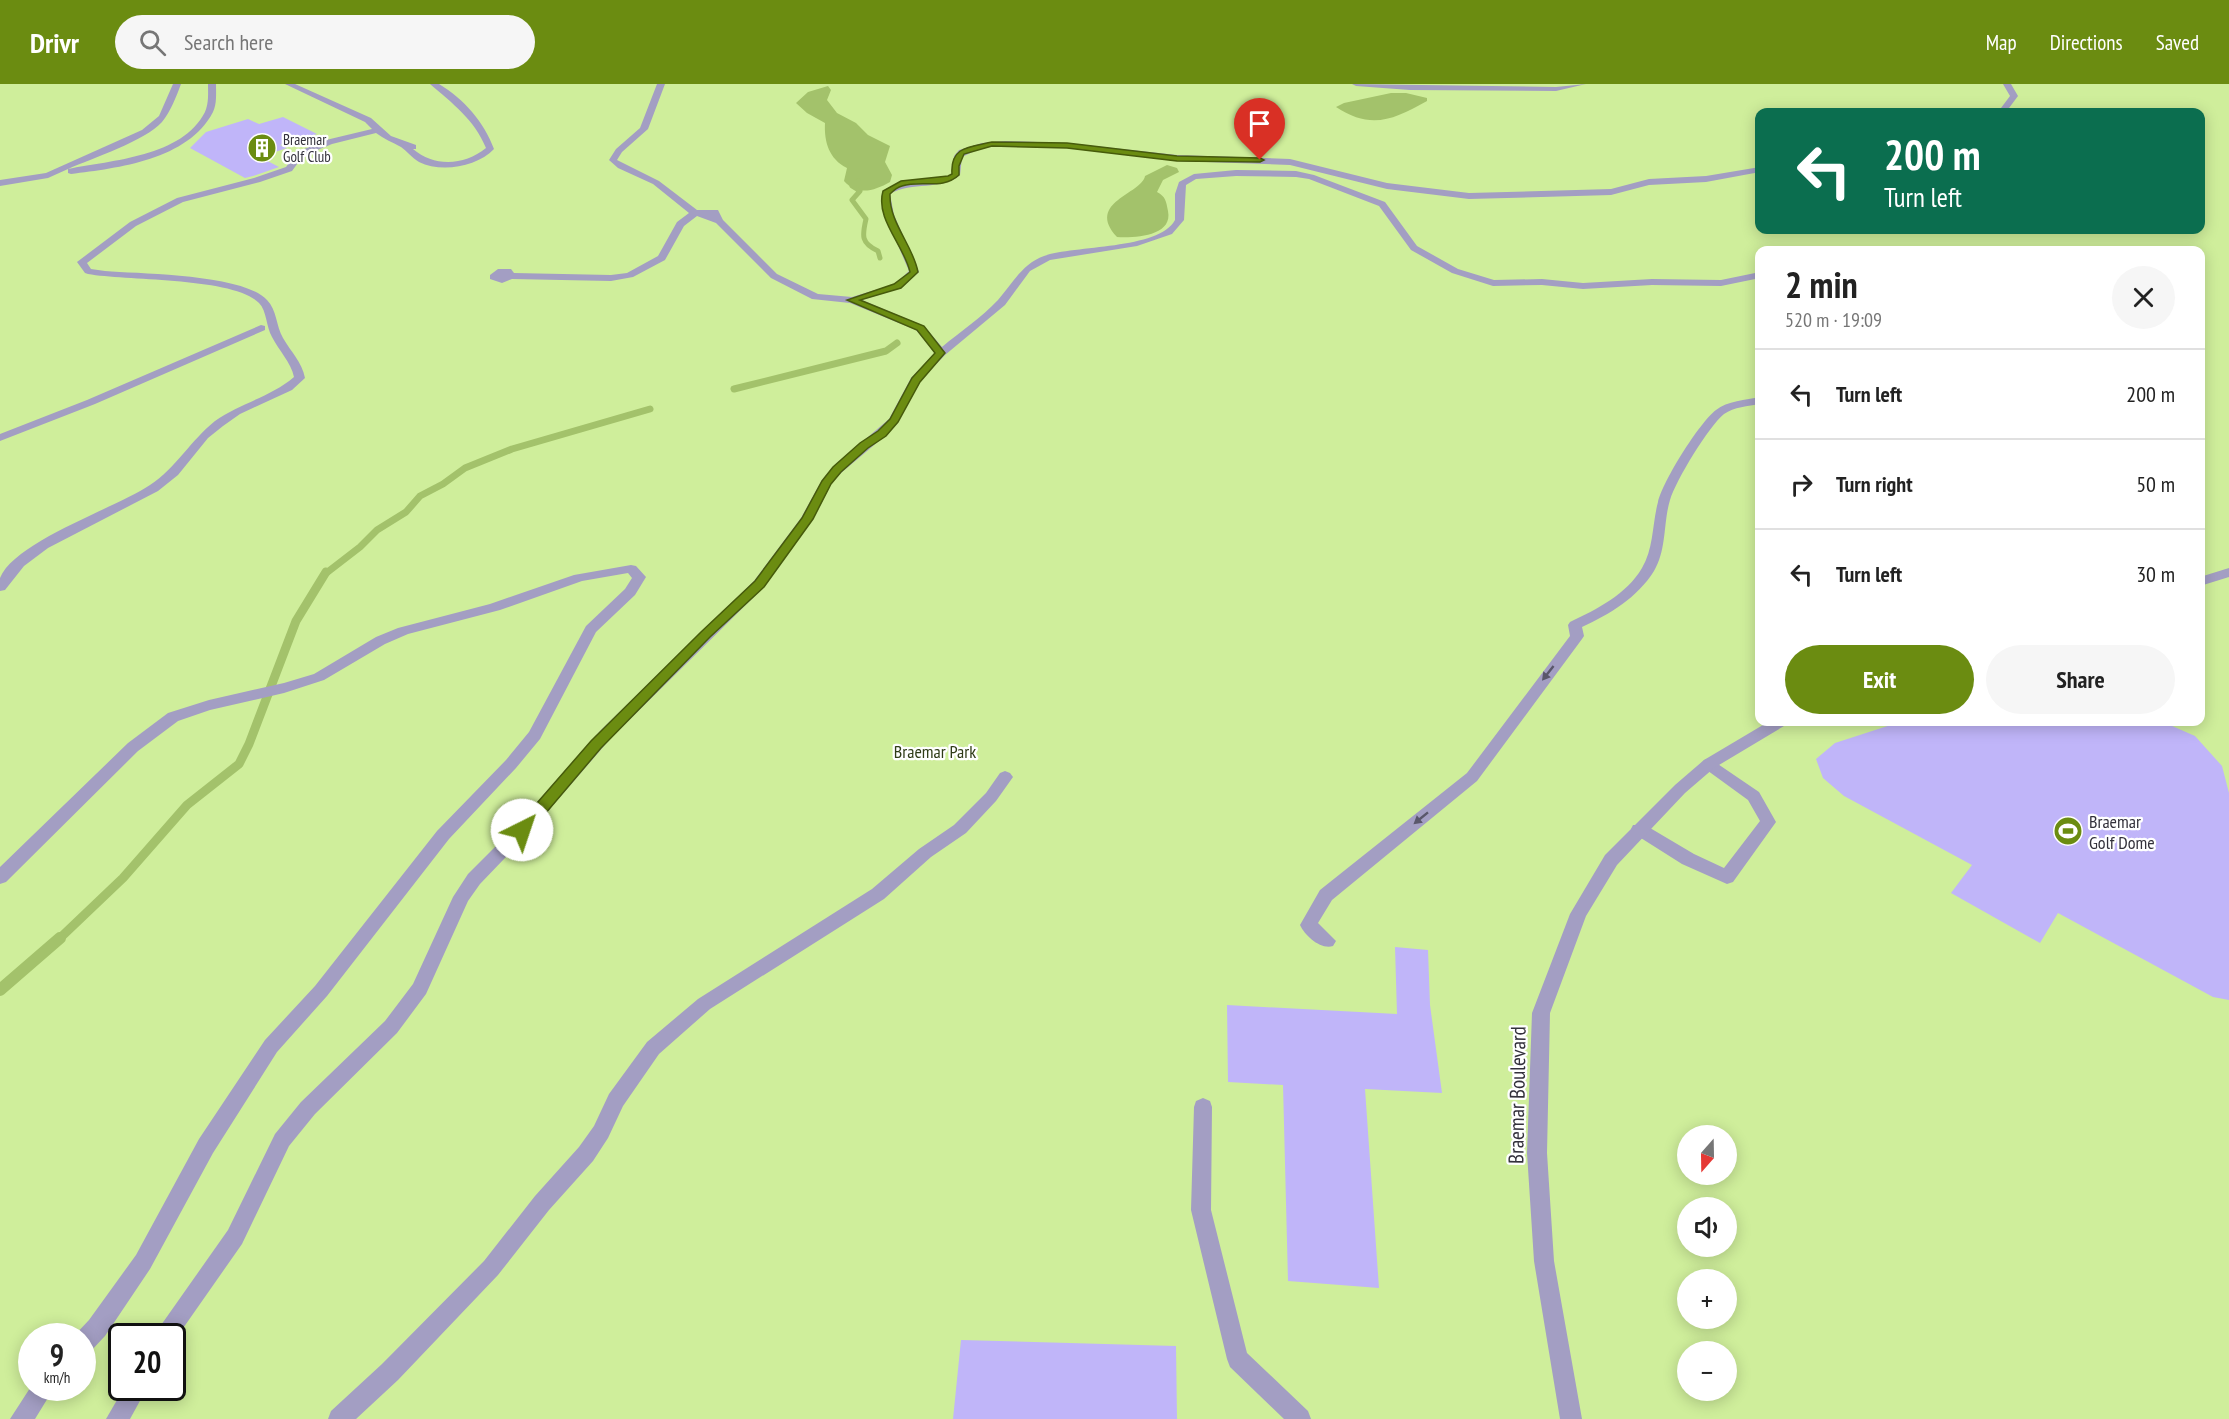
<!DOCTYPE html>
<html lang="en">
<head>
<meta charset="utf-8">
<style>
	:root { --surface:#fff; --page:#f6f6f6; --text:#222; --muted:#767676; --line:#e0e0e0; --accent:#6b8c11 }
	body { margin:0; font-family:"PT Sans Narrow",sans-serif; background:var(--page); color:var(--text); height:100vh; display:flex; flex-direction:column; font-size:22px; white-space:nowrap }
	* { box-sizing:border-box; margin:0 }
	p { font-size:20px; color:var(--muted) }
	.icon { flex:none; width:33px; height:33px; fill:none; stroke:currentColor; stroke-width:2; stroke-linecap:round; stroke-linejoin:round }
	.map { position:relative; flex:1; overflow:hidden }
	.sheet { position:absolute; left:1755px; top:162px; width:450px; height:480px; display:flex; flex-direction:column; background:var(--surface); border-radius:12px; box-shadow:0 3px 15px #0003 }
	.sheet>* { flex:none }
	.hud { position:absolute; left:1755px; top:24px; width:450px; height:126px; border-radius:12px; box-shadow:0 3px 15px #0003; background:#0b6e4f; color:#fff; overflow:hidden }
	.needle { width:39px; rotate:200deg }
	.tools { position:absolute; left:1677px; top:1041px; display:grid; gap:12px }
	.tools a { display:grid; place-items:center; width:60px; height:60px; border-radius:50%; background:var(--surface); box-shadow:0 3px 15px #0003; font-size:30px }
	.speed { position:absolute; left:18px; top:1239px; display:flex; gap:12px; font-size:30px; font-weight:700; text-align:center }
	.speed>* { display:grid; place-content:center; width:78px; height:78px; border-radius:50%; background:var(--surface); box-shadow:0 3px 15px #0003; line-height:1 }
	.speed small { font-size:15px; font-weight:400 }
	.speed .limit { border:3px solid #111; border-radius:9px; background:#fff; color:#111 }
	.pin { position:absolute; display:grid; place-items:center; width:51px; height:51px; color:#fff; margin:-62px -26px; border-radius:50% 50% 50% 0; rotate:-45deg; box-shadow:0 0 6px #0007 }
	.pin .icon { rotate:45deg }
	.me { position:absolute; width:66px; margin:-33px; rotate:41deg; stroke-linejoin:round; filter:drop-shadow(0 0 4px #0008) }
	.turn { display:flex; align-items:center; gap:21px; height:126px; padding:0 30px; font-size:27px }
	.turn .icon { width:78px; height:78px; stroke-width:2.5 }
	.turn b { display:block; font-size:42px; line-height:51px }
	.round { display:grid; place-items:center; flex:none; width:63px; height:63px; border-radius:32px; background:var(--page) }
	.overview { display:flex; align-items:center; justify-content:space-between; height:102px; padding:0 30px }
	h1 { font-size:36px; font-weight:700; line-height:45px }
	.primary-button { display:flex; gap:12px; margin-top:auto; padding:12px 30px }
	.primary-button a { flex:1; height:69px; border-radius:36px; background:var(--accent); color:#fff; font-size:24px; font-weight:700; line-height:69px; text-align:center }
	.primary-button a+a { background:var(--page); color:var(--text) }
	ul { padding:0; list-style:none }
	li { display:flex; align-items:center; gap:18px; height:90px; padding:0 30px; border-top:2px solid var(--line) }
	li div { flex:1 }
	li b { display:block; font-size:22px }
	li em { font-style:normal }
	header { display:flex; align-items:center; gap:36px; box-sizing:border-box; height:84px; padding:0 30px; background:var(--accent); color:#fff }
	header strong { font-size:28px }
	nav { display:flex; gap:33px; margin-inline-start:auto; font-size:21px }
	.search { width:420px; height:54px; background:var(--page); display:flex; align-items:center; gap:15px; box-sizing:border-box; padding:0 21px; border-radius:33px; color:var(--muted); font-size:22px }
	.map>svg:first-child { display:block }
	.green { fill:#cfee9b; fill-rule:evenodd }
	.water { fill:#a3c26b }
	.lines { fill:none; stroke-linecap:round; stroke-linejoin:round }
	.stream-far3 { stroke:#a3c26b; stroke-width:5 }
	.stream-far2 { stroke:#a3c26b; stroke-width:7 }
	.stream-far1 { stroke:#a3c26b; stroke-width:9 }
	.stream { stroke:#a3c26b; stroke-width:12 }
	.building { fill:#c0b5f9 }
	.service { fill:#a39ec3; fill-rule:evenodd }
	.tertiary { fill:#a39ec3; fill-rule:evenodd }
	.oneway { fill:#5a576b }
	.route { fill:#6b8c11; stroke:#465b0b; stroke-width:1.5 }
	.labels { text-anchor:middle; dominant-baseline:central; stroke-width:4.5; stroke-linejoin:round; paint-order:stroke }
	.far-poi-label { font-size:15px; fill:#33313b; stroke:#fff; text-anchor:start }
	.park-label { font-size:18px; fill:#2f3c17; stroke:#fff }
	.poi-label { font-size:18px; fill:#33313b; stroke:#fff; text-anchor:start }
	.near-street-label { font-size:21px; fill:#33313b; stroke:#fff }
</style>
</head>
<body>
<header>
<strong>Drivr</strong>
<div class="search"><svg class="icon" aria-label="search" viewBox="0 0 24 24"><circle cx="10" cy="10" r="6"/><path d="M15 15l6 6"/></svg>Search here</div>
<nav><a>Map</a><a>Directions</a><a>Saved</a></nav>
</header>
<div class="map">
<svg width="2229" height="1335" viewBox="0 0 2229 1335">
	<rect width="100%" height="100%" fill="#f5f4ff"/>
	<!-- green -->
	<path class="green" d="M0 0H2229V1335H0ZM1760 28H2200V146H1760ZM1760 166H2200V638H1760ZM1688 1052H1726V1090H1688ZM1688 1124H1726V1162H1688ZM1688 1196H1726V1234H1688ZM32 1252H82V1304H32ZM122 1252H172V1304H122ZM1688 1268H1726V1306H1688Z"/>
	<!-- water -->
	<g class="water">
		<path d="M828 2 831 6 827 16 837 29 856 39 868 51 890 62 885 78 892 91 890 98C874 107 858 112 844 97L847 84C829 75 824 58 825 39L807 29 796 19 808 8Z"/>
		<path d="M1391 9H1406L1427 14V17C1393 36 1371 46 1336 23L1344 19Z"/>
		<path d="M1167 81 1177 84 1179 88 1163 96 1157 108C1166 113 1166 117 1168 127 1173 152 1136 154 1117 153 1085 118 1142 110 1145 92Z"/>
	</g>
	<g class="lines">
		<!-- stream-far3 -->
		<path class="stream-far3" d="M858 97 852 102 860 107 852 116 866 135C862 152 861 159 878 167L880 174"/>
		<!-- stream-far2 -->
		<g class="stream-far2">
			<polyline points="734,305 886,267 897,259"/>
			<polyline points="325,490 360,463 377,446 406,428 420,412 443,400 465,384 512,365 650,325"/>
		</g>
		<!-- stream-far1 -->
		<polyline class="stream-far1" points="59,855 123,794 187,721 239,680 249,660 296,537 326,488"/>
		<!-- stream -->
		<polyline class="stream" points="0,906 60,854"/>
	</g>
	<!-- building -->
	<g class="building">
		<polygon points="283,33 317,50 280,61 287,64 260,73 279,83 253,92 245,94 190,64 206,48 248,35 259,40"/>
		<polygon points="1900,638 2163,638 2195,652 2222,682 2229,709 2229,916 2213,913 2058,829 2040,859 1951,809 1972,781 1844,712 1823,694 1816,675 1835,659"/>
		<polygon points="1395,863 1428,866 1430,921 1442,1009 1365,1005 1379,1204 1288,1197 1283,1001 1228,998 1227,921 1397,930"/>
		<polygon points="961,1256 1176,1262 1177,1335 953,1335"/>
	</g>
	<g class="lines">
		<!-- service -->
		<g class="service">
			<path d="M173 0H181C176 13 171 27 162 38 145 57 93 74 68 85 112 76 182 73 205 28 209 19 208 9 208 0H216C216 9 217 20 213 28 188 76 118 84 71 90L68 89V85L48 94 0 102V96L46 89 142 46 159 32Z"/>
			<path d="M285 0H295L371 34 391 52 416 61V65H413C434 83 464 82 486 64 474 35 453 20 430 0H439C464 15 484 38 494 65 477 83 441 89 419 78 412 74 407 67 401 63 392 58 384 55 376 49L332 60 303 72 292 87 260 98 183 118 136 142 87 179 91 185 105 187C142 190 243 190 267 216 277 226 276 242 283 254 291 268 302 278 305 294L292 306 240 330 223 342 208 354 178 391 158 407 48 464 24 482 5 506 0 507C0 503 0 497 0 494 15 457 116 424 150 401 176 384 191 356 215 337 240 319 271 313 294 293 291 278 279 267 272 253 266 243 267 227 259 219 234 193 126 197 88 190L85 189 77 178 130 138 177 114 254 94 286 83 297 68 326 56 372 45 365 38Z"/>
			<path d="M657 0H665L648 45 622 68 617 76 659 97 697 126H718L723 136 777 190 818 210 852 213 895 200 909 187 885 131 883 107C905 94 930 101 952 90L954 72 959 66 982 59 1006 57 1067 59 1177 71 1290 75 1387 99 1469 109 1611 105 1649 95 1706 92 1760 83V88L1706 98 1649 101 1611 111 1469 115 1387 105 1290 81 1177 77 1067 63 1006 61 983 63 962 73 960 91C941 107 912 97 890 110L894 131 919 188 901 204 862 216 924 242 942 263C960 248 982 233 998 216 1013 199 1022 180 1044 172 1074 161 1159 166 1175 136V110L1179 98 1194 90 1236 86 1296 87 1314 91 1385 118 1417 162 1458 185 1494 196 1542 195 1583 199 1652 195 1721 196 1760 188V194L1721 202 1652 201 1583 205 1542 201 1493 202 1452 189 1411 166 1379 122 1309 95 1296 93 1236 92 1196 95 1186 101 1184 136 1172 150 1137 162 1050 176 1030 187 1005 221 945 271 920 297 898 338 886 351 841 389 831 400 813 435 764 503 611 654 528 750 480 800 468 817 426 910 397 949 315 1030 289 1062 242 1160 172 1260V1252H156L159 1244 228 1146 275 1050 301 1018 385 937 413 900 453 813 468 790 516 742 601 646 754 497 801 434 822 396 833 383 889 335 911 294 935 269 916 246 850 219 812 215 771 194 716 139 697 132 684 142 665 176 633 193 611 197 512 195 502 199 490 195V191L498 185H511L514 189 611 191 627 189 658 172 677 138 689 129 653 100 618 84 609 76 616 65 640 44Z"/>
			<polygon points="1352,0 1556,3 1586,0 1556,7 1410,6 1356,2"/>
			<polygon points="2003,0 2011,0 2018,12 2006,28 1998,28 2010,12"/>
			<polygon points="261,241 265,242 265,246 95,320 0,357 0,350 87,316"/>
			<path d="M1760 313V320C1748 322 1734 323 1724 330 1709 342 1676 396 1670 416 1663 439 1667 465 1654 487 1637 514 1610 530 1582 543L1584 552 1582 555 1477 697 1332 816 1318 839 1336 857 1333 862C1321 866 1305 852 1300 841L1320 806 1467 689 1570 552 1568 541 1570 538C1597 525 1626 511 1642 484 1654 464 1652 440 1658 418 1663 397 1699 339 1716 326 1727 317 1746 316 1760 313Z"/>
			<polygon points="631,481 636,482 646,493 635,511 596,548 540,655 516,684 449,755 327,912 277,968 213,1069 150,1185 105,1252 90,1268 82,1271 82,1252 74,1252 89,1236 136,1171 199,1055 265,956 315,902 437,747 506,676 529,648 586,542 625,505 632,494 628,489 582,497 500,526 408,550 385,560 324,596 284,609 210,626 178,637 138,667 6,798 0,800 0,783 128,659 168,629 209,616 284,599 314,590 376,553 398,544 490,520 574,491"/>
			<polygon points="1709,674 1759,708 1776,738 1733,798 1727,800 1682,780 1633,749 1631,745 1633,741 1645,741 1694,770 1724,784 1760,737 1748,716 1704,684 1701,680 1704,676"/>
			<polygon points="1005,687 1010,689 1013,693 996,717 966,749 931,773 884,815 710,925 659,970 623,1022 608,1054 593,1077 549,1126 498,1191 398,1296 356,1335 328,1335 331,1327 382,1280 484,1177 535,1112 579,1063 594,1042 609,1010 647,958 698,915 872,805 919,765 954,741 986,709 1000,689"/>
			<polygon points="1203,1014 1210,1017 1212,1023 1211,1126 1247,1269 1308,1327 1311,1335 1284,1335 1230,1283 1227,1275 1191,1126 1194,1023 1196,1017"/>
			<polygon points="32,1301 32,1304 54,1304 35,1335 10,1335"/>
			<polygon points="124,1304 147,1304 130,1335 106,1335"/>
		</g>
		<!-- tertiary -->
		<g class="tertiary">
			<polygon points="2229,484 2229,493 2200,502 2200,493"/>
			<polygon points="1768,638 1786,638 1784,642 1714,684 1685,709 1617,781 1586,832 1550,929 1547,1069 1554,1177 1582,1335 1560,1335 1534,1177 1527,1069 1532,929 1570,830 1605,771 1675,701 1704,676"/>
		</g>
	</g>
	<!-- one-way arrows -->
	<defs><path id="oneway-solid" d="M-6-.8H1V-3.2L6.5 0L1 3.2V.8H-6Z" transform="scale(1.5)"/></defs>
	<g class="oneway">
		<use href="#oneway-solid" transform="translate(1548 589) rotate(128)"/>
		<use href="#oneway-solid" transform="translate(1421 734) rotate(141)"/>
	</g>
	<!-- route -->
	<path class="route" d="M992 58 1067 59 1177 72 1260 74 1264 76 1260 78 1177 77 1067 64 992 62 964 70 959 82V91C943 106 921 96 902 102 898 103 893 107 890 110 889 139 913 161 918 188L901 204 860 216 924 242 945 269 920 298 898 338 886 352 868 364 841 388 831 400 813 435 764 503 710 553 601 664 528 750H517L515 746 517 742 591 657 701 548 755 497 802 434 822 397 833 383 860 359 878 347 890 335 912 294 935 269 917 246 847 216 894 200 910 188C904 161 875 135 883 107L901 97 948 92 952 90C950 62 970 63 992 58Z"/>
	<!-- icons -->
	<defs>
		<g id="building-disc" transform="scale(1.5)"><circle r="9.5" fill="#6b8c11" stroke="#fff"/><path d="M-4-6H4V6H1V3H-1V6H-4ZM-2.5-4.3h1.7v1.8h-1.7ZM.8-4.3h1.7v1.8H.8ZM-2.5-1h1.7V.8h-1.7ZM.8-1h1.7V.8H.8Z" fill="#fff"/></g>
		<g id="stadium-disc" transform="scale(1.5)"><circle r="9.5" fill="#6b8c11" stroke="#fff"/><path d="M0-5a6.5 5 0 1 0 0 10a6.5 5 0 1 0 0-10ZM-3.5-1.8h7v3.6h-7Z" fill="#fff"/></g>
	</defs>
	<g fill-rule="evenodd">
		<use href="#building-disc" x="262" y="64"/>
		<use href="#stadium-disc" x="2068" y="747"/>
	</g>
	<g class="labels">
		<!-- far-poi labels -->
		<g class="far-poi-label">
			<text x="283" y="55">Braemar<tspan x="283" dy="17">Golf Club</tspan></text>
		</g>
		<!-- park labels -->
		<g class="park-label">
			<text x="935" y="667">Braemar Park</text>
		</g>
		<!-- poi labels -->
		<g class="poi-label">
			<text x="2089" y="737">Braemar<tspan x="2089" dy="21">Golf Dome</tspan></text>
		</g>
		<!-- near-street labels -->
		<g class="near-street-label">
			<text transform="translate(1517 1011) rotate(-89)">Braemar Boulevard</text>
		</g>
	</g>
</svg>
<div class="tools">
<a><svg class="needle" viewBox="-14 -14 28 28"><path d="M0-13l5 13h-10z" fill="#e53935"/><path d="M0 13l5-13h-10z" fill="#767676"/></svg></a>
<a><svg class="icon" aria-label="sound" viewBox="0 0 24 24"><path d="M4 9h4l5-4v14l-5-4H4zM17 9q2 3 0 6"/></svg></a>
<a>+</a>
<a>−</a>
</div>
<div class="speed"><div>9<small>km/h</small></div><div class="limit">20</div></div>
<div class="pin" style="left:1260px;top:76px;background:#d93025"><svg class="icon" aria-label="arrive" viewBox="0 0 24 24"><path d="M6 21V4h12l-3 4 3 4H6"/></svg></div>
<svg class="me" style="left:522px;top:746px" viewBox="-20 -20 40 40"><circle r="19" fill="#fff"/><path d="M0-13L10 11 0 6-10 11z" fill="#6b8c11"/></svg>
<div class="hud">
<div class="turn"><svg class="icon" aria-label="left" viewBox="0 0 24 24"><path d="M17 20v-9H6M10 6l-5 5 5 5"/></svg><div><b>200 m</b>Turn left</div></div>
</div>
<section class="sheet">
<div class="overview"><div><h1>2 min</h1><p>520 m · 19:09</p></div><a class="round"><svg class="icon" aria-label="close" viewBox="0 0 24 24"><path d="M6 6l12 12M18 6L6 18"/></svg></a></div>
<ul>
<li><svg class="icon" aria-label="left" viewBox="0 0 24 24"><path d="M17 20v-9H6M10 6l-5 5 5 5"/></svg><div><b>Turn left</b></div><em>200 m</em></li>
<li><svg class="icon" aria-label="right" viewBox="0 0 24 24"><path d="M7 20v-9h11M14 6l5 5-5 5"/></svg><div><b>Turn right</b></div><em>50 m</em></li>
<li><svg class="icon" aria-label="left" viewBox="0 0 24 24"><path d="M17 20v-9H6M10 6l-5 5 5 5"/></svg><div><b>Turn left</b></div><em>30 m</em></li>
</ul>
<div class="primary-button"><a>Exit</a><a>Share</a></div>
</section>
</div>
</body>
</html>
